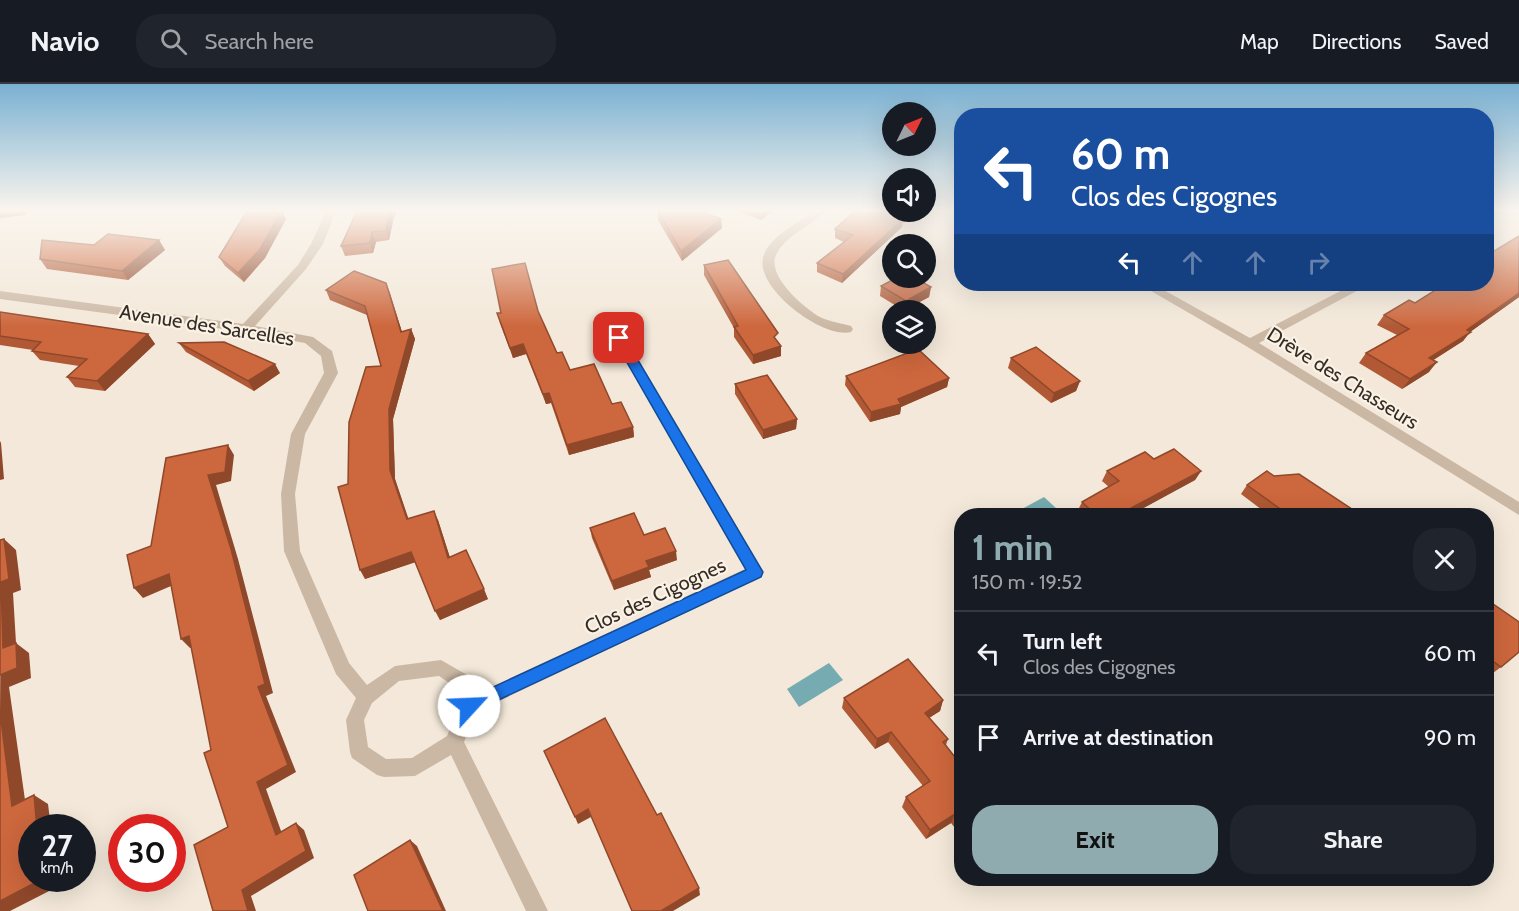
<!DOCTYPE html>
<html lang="en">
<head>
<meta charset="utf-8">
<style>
	:root { --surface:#171b24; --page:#20242c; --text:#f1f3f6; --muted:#9ea1a6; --line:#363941; --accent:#90abb0 }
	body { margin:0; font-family:Cabin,sans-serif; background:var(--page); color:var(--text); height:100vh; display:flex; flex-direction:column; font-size:22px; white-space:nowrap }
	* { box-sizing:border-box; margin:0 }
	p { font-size:20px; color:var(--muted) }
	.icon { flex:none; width:33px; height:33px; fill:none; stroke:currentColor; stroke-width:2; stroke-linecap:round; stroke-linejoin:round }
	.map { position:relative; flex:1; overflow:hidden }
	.sheet { position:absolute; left:954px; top:424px; width:540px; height:378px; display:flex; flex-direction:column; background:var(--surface); border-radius:24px; box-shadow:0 6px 24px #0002 }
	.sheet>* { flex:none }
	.guide { position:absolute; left:954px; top:24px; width:540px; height:183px; border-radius:24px; box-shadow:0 6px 24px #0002; background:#1a4fa0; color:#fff; overflow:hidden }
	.needle { width:39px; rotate:47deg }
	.controls { position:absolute; left:882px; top:18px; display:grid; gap:12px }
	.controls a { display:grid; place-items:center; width:54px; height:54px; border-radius:50%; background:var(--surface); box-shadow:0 6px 24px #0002; font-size:30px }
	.speed { position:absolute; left:18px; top:730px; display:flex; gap:12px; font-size:30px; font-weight:700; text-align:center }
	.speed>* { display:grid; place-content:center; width:78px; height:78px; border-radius:50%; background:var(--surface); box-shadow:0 6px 24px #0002; line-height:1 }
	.speed small { font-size:15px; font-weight:400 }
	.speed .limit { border:9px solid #d22; background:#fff; color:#111 }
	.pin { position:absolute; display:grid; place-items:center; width:51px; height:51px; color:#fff; margin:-26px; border-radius:12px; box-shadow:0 3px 9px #0006 }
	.me { position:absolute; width:66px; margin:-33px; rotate:65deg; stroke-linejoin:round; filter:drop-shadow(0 0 4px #0008) }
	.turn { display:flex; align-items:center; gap:21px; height:126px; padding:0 18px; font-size:27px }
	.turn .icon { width:78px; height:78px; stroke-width:2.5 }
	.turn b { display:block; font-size:42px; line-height:51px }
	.lanes { display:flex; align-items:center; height:57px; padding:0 18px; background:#0003; justify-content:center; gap:30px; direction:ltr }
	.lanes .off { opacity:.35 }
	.round { display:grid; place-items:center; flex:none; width:63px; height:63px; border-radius:24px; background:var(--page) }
	.overview { display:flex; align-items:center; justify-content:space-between; height:102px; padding:0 18px }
	h1 { font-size:36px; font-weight:800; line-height:45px; color:var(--accent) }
	.primary-button { display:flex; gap:12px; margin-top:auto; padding:12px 18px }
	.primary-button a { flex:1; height:69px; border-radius:24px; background:var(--accent); color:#111; font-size:24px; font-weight:800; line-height:69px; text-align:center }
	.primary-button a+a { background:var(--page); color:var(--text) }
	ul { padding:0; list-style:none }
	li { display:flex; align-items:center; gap:18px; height:84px; padding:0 18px; border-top:2px solid var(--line) }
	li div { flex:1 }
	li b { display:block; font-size:22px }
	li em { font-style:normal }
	header { display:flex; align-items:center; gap:36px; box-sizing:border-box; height:84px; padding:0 30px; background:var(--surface); border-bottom:2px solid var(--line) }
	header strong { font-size:28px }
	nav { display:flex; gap:33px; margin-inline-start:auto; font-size:21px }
	.search { width:420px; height:54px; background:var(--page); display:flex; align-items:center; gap:15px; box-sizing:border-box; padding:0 21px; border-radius:24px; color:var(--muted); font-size:22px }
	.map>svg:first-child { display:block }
	.water { fill:#76acb1 }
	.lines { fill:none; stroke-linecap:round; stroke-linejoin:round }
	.minor { fill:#cbb8a4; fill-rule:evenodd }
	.wall { fill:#b05934 }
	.shaded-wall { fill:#90482b }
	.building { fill:#cd673d; stroke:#90482b; stroke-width:1.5 }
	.route { fill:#1a73e8; stroke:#114b97; stroke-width:1.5 }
	.labels { text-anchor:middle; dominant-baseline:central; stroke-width:4.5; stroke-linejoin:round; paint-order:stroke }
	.street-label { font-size:20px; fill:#362c26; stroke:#faf2e5 }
</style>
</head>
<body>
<header>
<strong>Navio</strong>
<div class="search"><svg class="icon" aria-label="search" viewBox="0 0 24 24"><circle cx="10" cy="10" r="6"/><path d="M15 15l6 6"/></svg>Search here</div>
<nav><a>Map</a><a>Directions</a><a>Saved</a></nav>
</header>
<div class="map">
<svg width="1519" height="827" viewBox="0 0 1519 827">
	<rect width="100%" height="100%" fill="#f3e8d9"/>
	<!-- water -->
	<g class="water">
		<polygon points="1044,413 1057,425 1045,432 1009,432"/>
		<polygon points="829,579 843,596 799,623 787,605"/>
	</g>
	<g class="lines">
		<!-- minor -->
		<g class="minor">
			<path d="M326 127H336L323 160 306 185 255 242 313 253 332 267 338 289 305 350 295 410 300 467 349 579 367 601 395 582 441 576 467 591 474 611 745 485 602 235 604 232 608 231 614 235 763 488 761 493 476 628 464 658 548 827H526L451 671 415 692 384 693 377 691 352 674 350 668 346 636 356 614 336 590 284 467 281 410 291 350 324 289 321 272 305 259 246 248 0 215V207L243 240 298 181 311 160ZM439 592 454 602 460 622 447 652 412 674 386 675 368 663 364 636 372 619 399 597Z"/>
			<path d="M814 127H826C811 142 788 150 777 169 764 190 804 224 820 233 830 238 841 239 851 242L853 245 851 248C823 255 756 205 763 174 768 153 798 139 814 127Z"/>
			<polygon points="1492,127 1505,127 1486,138 1486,130"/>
			<polygon points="1139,200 1153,200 1250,254 1354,200 1368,200 1366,202 1259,259 1519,418 1519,431 1246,262"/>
		</g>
	</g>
	<!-- wall -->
	<g class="wall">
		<polygon points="247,127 284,127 283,129 286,135 265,174 244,198 225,182 219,173"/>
		<polygon points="657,127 721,135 722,144 682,177 658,136"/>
		<polygon points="737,127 772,127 761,136"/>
		<polygon points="855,127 907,128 902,132 902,143 842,199 817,188 817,179 844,158 835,154 835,145"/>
		<polygon points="393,137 389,156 376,158 373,169 345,172 341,162"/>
		<polygon points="1519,152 1519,213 1470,248 1463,257 1433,276 1429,288 1402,305 1359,279 1366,269 1397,251 1377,241 1384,231 1415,219"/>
		<polygon points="159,156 165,166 128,196 47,185 40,175 94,161"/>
		<polygon points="704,181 778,258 781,272 753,280 734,253 734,244 704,191"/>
		<polygon points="386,199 402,248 411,245 415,255 393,335 395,395 408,435 438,436 450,474 488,515 440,536 415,478 365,495 381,282 367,231 330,216 326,206"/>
		<polygon points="1257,200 1280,200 1268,206"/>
		<polygon points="881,202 931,203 929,213 905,226 903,226 880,212"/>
		<polygon points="538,227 557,269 570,286 612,320 633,343 634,353 569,371 551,319 546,320 526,270 513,274 500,239 497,229"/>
		<polygon points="0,228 148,250 155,260 105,307 75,303 67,293 79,282 40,276 32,267 33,266 0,261"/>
		<polygon points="179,259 280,289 254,307 186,268"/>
		<polygon points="1011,274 1080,297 1076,307 1051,319 1008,284"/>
		<polygon points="846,292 949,294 947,303 901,323 900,330 870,338 845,301"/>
		<polygon points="735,300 797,335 796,345 763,355 735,310"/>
		<polygon points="1154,375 1201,387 1195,396 1134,429 1136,432 1082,432 1077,428 1082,418 1109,403 1102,397 1107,387"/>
		<polygon points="1274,392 1351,432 1270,432 1241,410 1247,401"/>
		<polygon points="590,444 644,451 677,476 649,486 651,493 614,506 592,454"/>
		<polygon points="1486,515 1501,583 1489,592 1486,589"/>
		<polygon points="844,614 943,616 940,627 929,634 948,655 946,661 962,682 962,753 951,739 926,755 902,723 906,713 923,702 888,658 875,665 842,624"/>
		<polygon points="993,795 1004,795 997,800"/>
	</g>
	<!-- shaded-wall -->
	<g class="shaded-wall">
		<polygon points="0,127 26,127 26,131 0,134"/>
		<polygon points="276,127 284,127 283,129 286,135 265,174 244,198 238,189"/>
		<polygon points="389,127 397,127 393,137 389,156 386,147"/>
		<polygon points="761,127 772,127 761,136"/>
		<polygon points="898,128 907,128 897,137"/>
		<polygon points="904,134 902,143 842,199 843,190"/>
		<polygon points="721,135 722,144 682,177 681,167"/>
		<polygon points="372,148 376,158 373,169 370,159"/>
		<polygon points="159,156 165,166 128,196 122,187"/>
		<polygon points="386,199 390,209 405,258 401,248"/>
		<polygon points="1272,200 1280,200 1268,206"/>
		<polygon points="931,203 929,213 904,226 906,217"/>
		<polygon points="1519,209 1519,213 1470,248 1463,257 1421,284 1429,274"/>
		<polygon points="411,245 415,255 393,335 395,395 412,445 407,435 390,386 389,325"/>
		<polygon points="148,250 155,260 105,307 97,297"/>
		<polygon points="523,260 526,270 513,274 510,264"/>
		<polygon points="781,262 781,272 753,280 753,271"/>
		<polygon points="1437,278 1429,288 1402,305 1410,295"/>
		<polygon points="275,280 280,289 254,307 248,297"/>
		<polygon points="949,294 947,303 901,323 900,330 870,338 871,328 898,315"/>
		<polygon points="1080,297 1076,307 1051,319 1054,309"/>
		<polygon points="549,309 551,319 546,320 543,310"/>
		<polygon points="797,335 796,345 763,355 763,346"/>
		<polygon points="633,343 634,353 569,371 567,361"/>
		<polygon points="0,357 1,359 4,395 0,396"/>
		<polygon points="228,361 234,371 231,397 216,401 238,475 273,609 266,612 296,688 266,705 285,758 276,751 257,698 258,603 208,391"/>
		<polygon points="1201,387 1195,396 1129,432 1129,425"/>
		<polygon points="434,427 438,436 453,483 448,474"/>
		<polygon points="4,455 16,466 21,506 13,509 16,559 29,569 31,594 9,603 27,730 12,722 0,628 1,498"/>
		<polygon points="676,467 677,476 649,486 651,493 614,506 612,497 646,477"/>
		<polygon points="411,468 416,478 365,495 360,486"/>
		<polygon points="169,490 178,499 143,514 134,504"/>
		<polygon points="484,505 488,515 440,536 435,527"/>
		<polygon points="189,552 197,561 190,564 181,555"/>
		<polygon points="943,616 940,627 921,639 925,629"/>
		<polygon points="891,648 888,658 875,665 877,655"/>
		<polygon points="34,711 48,720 51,744 37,744"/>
		<polygon points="588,725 591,733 578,740 575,733"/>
		<polygon points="955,730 951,739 926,755 930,746"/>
		<polygon points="296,739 304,746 314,774 251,812 256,827 248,827 242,806"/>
		<polygon points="410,756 417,762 446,827 443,827"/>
		<polygon points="42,795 56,795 57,803 10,827 0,827 0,817"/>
		<polygon points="699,804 700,811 673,827 661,827"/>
	</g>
	<!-- building -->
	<g class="building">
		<polygon points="247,127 281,127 260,165 238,189 219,173"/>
		<polygon points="357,127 389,127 386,147 372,148 370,159 341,162"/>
		<polygon points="658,127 700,127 721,135 681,167"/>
		<polygon points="855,127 899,128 904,134 843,190 817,179 853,151 835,145"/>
		<polygon points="108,150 159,156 122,187 40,175 42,156 94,161"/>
		<polygon points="1519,152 1519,209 1467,246 1471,248 1429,274 1437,278 1410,295 1366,269 1409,245 1384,231 1409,216 1415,219 1445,200 1486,200 1486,172"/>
		<polygon points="728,176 778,249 774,253 781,262 753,271 734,243 738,242 704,181"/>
		<polygon points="525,179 538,227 557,269 562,268 570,286 594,280 612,320 621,318 633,343 567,361 549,309 543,310 523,260 510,264 497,229 501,229 492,185"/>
		<polygon points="354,187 386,199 401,248 411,245 389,325 390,386 407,435 434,427 448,474 466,466 484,505 435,527 411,468 360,486 338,403 348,400 349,338 366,283 381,282 365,222 326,206"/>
		<polygon points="896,194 915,194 931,203 906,217 881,202"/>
		<polygon points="0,228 148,250 97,297 67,293 87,275 32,267 41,258 0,252"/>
		<polygon points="224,258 275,280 248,297 179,259"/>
		<polygon points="1036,263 1080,297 1054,309 1011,274"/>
		<polygon points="918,265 949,294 898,315 901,320 871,328 846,292"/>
		<polygon points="767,291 797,335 763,346 735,300"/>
		<polygon points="228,361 225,388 208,391 231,465 265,600 258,603 288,681 257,698 276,751 296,739 306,767 242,806 248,827 213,827 194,761 228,743 204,669 211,666 189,552 181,555 169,490 134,504 127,471 151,462 166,374"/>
		<polygon points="1174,365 1201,387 1129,425 1137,431 1135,432 1097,432 1082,418 1119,397 1107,387 1145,368 1154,375"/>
		<polygon points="1267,387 1274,392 1299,390 1352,425 1351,432 1290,432 1247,401"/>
		<polygon points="634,429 644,451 665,444 676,467 646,477 649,483 612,497 590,444"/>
		<polygon points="4,455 9,495 1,498 3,564 16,559 17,584 0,591 0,456"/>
		<polygon points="1486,515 1519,538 1519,568 1501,583 1486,572"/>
		<polygon points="908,575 943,616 925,629 948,655 943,658 962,682 962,738 955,730 930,746 906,713 930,697 891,648 877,655 844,614"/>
		<polygon points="0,628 12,722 34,711 37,744 32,744 32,795 42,795 0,817"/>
		<polygon points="605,634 657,731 661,729 699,804 661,827 632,827 588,725 575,733 544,667"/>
		<polygon points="410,756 443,827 368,827 354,791"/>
	</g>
	<!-- sky -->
	<linearGradient id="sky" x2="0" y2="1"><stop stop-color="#7ab1d2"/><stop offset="0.52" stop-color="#faf5ee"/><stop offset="1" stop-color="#faf5ee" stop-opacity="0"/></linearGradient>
	<rect width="1519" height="243" fill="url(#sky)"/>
	<!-- route -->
	<polygon class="route" points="619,251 625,254 763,488 761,493 475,627 469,630 463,627 461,622 463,617 746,486 613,254"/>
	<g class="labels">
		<!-- street labels -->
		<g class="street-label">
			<text transform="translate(207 241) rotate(9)">Avenue des Sarcelles</text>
			<text transform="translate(1343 294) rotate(32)">Drève des Chasseurs</text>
			<text transform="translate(655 512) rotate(-25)">Clos des Cigognes</text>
		</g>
	</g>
</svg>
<div class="controls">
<a><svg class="needle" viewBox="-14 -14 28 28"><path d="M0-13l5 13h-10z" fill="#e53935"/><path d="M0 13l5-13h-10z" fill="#9ea1a6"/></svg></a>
<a><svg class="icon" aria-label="sound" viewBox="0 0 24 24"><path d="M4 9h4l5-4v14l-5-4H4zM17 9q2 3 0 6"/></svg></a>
<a><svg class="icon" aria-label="search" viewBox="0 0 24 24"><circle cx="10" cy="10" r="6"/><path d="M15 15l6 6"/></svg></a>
<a><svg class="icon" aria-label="layers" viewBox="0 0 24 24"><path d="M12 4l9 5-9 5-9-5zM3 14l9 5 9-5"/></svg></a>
</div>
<div class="speed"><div>27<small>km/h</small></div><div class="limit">30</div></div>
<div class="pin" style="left:619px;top:254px;background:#d93025"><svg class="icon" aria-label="arrive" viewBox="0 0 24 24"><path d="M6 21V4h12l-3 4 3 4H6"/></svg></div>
<svg class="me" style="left:469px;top:622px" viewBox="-20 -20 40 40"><circle r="19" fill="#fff"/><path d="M0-13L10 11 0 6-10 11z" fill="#1a73e8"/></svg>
<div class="guide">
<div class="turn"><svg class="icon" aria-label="left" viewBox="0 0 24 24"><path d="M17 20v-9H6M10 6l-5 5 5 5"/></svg><div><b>60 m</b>Clos des Cigognes</div></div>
<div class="lanes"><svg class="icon" aria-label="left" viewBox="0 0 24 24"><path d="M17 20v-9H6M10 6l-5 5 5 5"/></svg><svg class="icon off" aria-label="ahead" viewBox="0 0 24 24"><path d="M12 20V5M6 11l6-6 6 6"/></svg><svg class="icon off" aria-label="ahead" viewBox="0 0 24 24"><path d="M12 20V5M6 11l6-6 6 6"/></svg><svg class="icon off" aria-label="right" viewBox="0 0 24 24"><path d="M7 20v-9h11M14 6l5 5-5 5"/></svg></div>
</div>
<section class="sheet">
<div class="overview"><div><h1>1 min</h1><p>150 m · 19:52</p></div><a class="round"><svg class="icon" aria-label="close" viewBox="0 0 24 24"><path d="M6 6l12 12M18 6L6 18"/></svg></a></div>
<ul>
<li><svg class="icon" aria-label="left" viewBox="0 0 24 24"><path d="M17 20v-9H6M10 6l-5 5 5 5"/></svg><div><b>Turn left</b><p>Clos des Cigognes</p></div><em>60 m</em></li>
<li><svg class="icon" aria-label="arrive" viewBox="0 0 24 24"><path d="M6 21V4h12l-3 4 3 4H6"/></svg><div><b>Arrive at destination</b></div><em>90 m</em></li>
</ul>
<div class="primary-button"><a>Exit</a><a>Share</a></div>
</section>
</div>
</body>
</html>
